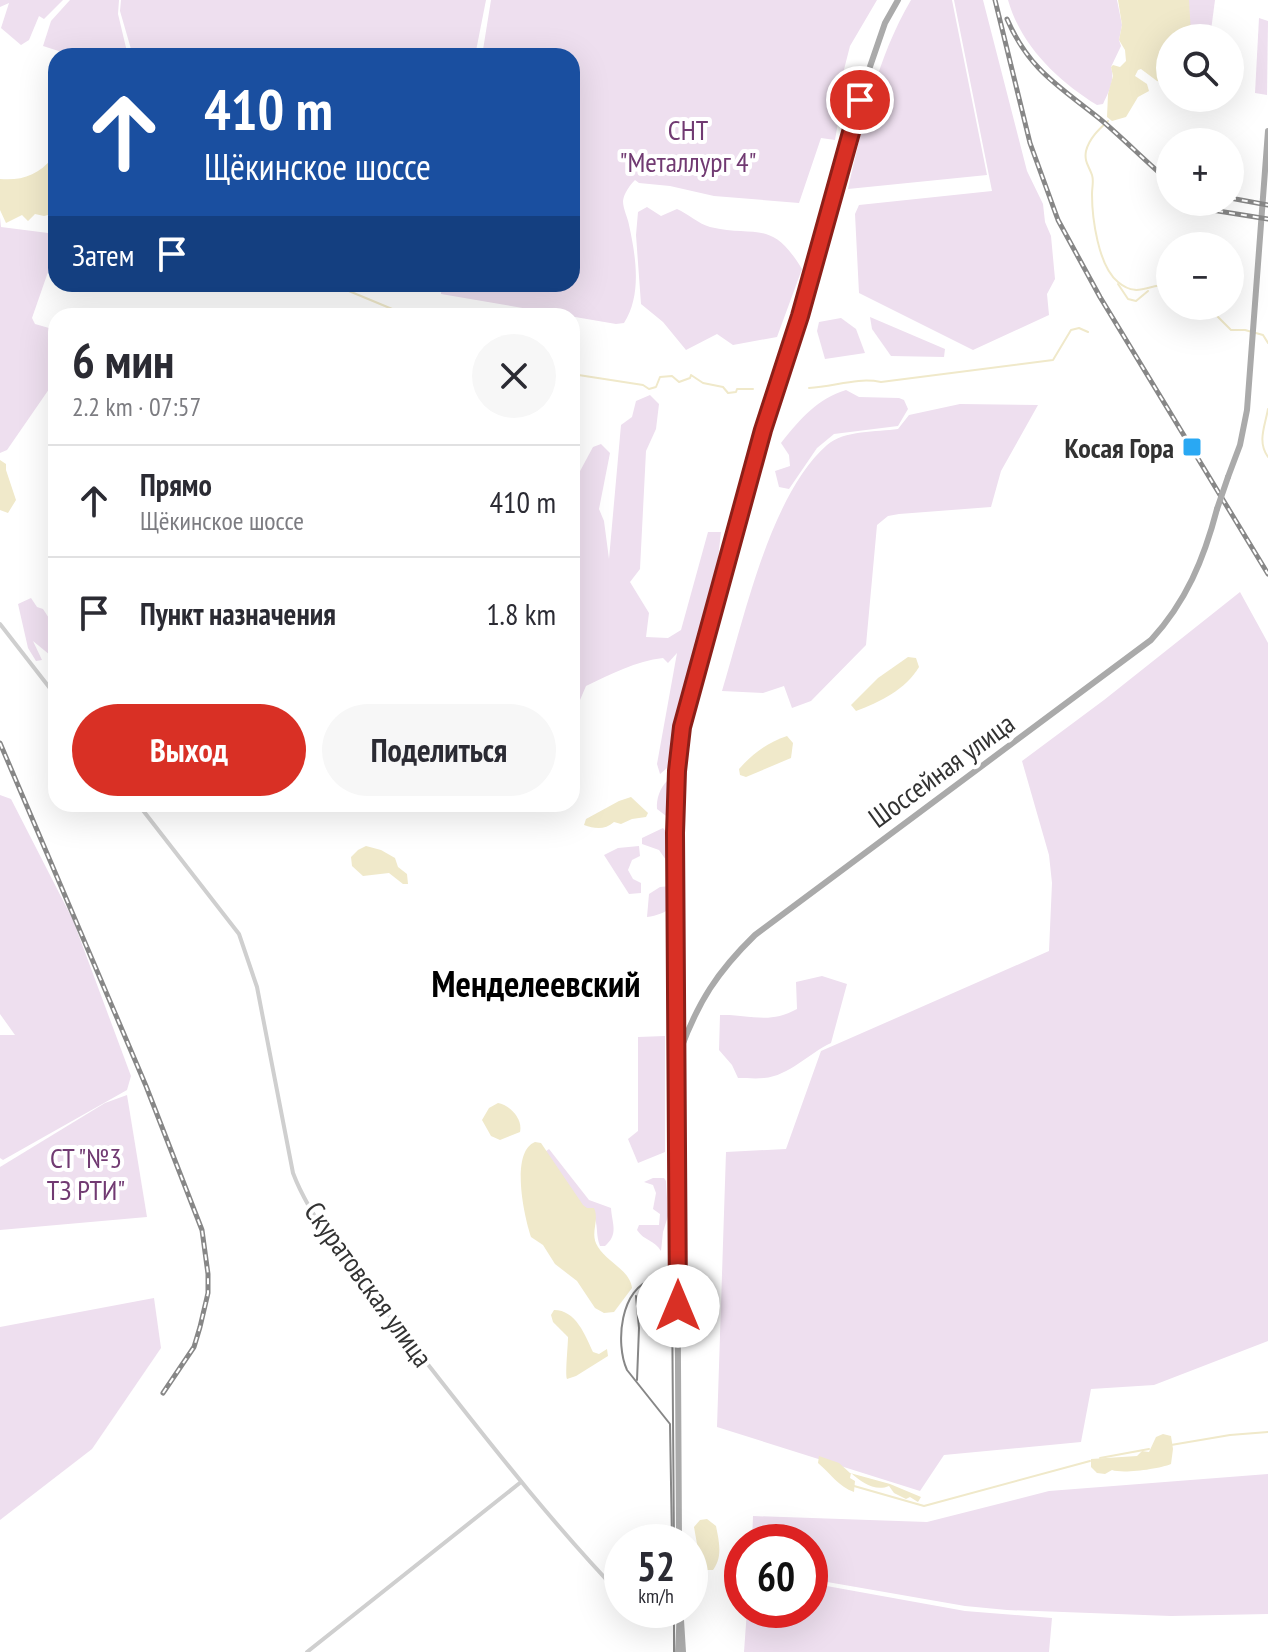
<!DOCTYPE html>
<html lang="ru">
<head>
<meta charset="utf-8">
<style>
	:root { --surface:#fff; --page:#f7f7f7; --text:#2b2b33; --muted:#7c7c81; --line:#e1e1e2; --accent:#d93025 }
	body { margin:0; font-family:"PT Sans Narrow",sans-serif; background:var(--page); color:var(--text); height:100vh; display:flex; flex-direction:column; font-size:30px; white-space:nowrap }
	* { box-sizing:border-box; margin:0 }
	p { font-size:26px; color:var(--muted) }
	.icon { flex:none; width:44px; height:44px; fill:none; stroke:currentColor; stroke-width:2; stroke-linecap:round; stroke-linejoin:round }
	.map { position:relative; flex:1; overflow:hidden }
	.side { position:absolute; left:48px; top:308px; width:532px; height:504px; display:flex; flex-direction:column; background:var(--surface); border-radius:24px; box-shadow:0 8px 32px #0002 }
	.side>* { flex:none }
	.top-card { position:absolute; left:48px; top:48px; width:532px; height:244px; border-radius:24px; box-shadow:0 8px 32px #0002; background:#1a4fa0; color:#fff; overflow:hidden }
	.tools { position:absolute; left:1156px; top:24px; display:grid; gap:16px }
	.tools a { display:grid; place-items:center; width:88px; height:88px; border-radius:50%; background:var(--surface); box-shadow:0 8px 32px #0002; font-size:40px }
	.speed { position:absolute; left:604px; top:1524px; display:flex; gap:16px; font-size:40px; font-weight:700; text-align:center }
	.speed>* { display:grid; place-content:center; width:104px; height:104px; border-radius:50%; background:var(--surface); box-shadow:0 8px 32px #0002; line-height:1 }
	.speed small { font-size:20px; font-weight:400 }
	.speed .limit { border:12px solid #d22; background:#fff; color:#111 }
	.pin { position:absolute; display:grid; place-items:center; width:68px; height:68px; color:#fff; margin:-34px; border:4px solid #fff; border-radius:50%; box-shadow:0 2px 8px #0007 }
	.me { position:absolute; width:88px; margin:-44px; rotate:0deg; stroke-linejoin:round; filter:drop-shadow(0 0 6px #0008) }
	.turn { display:flex; align-items:center; gap:28px; height:168px; padding:0 24px; font-size:36px }
	.turn .icon { width:104px; height:104px; stroke-width:2.5 }
	.turn b { display:block; font-size:56px; line-height:68px }
	.then { display:flex; align-items:center; height:76px; padding:0 24px; background:#0003; gap:16px; font-size:30px }
	.round { display:grid; place-items:center; flex:none; width:84px; height:84px; border-radius:42px; background:var(--page) }
	.summary { display:flex; align-items:center; justify-content:space-between; height:136px; padding:0 24px }
	h1 { font-size:48px; font-weight:700; line-height:60px }
	.action { display:flex; gap:16px; margin-top:auto; padding:16px 24px }
	.action a { flex:1; height:92px; border-radius:48px; background:var(--accent); color:#fff; font-size:32px; font-weight:700; line-height:92px; text-align:center }
	.action a+a { background:var(--page); color:var(--text) }
	ul { padding:0; list-style:none }
	li { display:flex; align-items:center; gap:24px; height:112px; padding:0 24px; border-top:2px solid var(--line) }
	li div { flex:1 }
	li b { display:block; font-size:30px }
	li em { font-style:normal }
	.map>svg:first-child { display:block }
	.green { fill:#eedfef }
	.water { fill:#f0e9ca }
	.lines { fill:none; stroke-linecap:round; stroke-linejoin:round }
	.stream { stroke:#f0e9ca; stroke-width:2 }
	.minor { stroke:#cfcfcf; stroke-width:4 }
	.major { stroke:#aaa; stroke-width:6 }
	.tram { stroke:#878787; stroke-width:2 }
	.rail-casing { stroke:#878787; stroke-width:5 }
	.rail { stroke:#fff; stroke-width:2; stroke-dasharray:6; stroke-linecap:butt }
	.major-bridge { stroke:#aaa; stroke-width:6 }
	.route-casing { stroke:#8d1f18; stroke-width:20 }
	.route { stroke:#d93025; stroke-width:14 }
	.poi-dot { fill:#29a8f3; stroke:#fff; stroke-width:3 }
	.labels { text-anchor:middle; dominant-baseline:central; stroke-width:8; stroke-linejoin:round; paint-order:stroke }
	.park-label { font-size:28px; fill:#713a72; stroke:#fff }
	.poi-label { font-size:28px; font-weight:bold; fill:#323232; stroke:#fff; text-anchor:end }
	.street-label { font-size:28px; fill:#323232; stroke:#fff }
	.district-label { font-size:36px; font-weight:bold; fill:#000; stroke:#fff }
</style>
</head>
<body>
<div class="map">
<svg width="1268" height="1652" viewBox="0 0 1268 1652">
	<rect width="100%" height="100%" fill="#fff"/>
	<!-- green -->
	<g class="green">
		<polygon points="0,0 63,0 44,19 39,16 29,40 21,45 1,28 9,3 0,7"/>
		<polygon points="70,0 119,0 118,14 128,56 103,56 102,51 71,55 43,46 51,21"/>
		<polygon points="121,0 486,0 475,56 133,56 120,11"/>
		<path d="M491 0H877L850 46 836 101 841 105 835 140 821 138 799 203 714 196 670 186 639 183 635 180C630 185 624 193 623 201 623 209 628 218 629 225 636 257 642 295 624 323L616 324 441 294 442 284H572V56H482Z"/>
		<path d="M911 0H952L987 175 848 189C863 124 877 58 911 0Z"/>
		<polygon points="954,0 983,0 1027,171 1043,204 1045,222 1051,236 1055,279 1047,294 1049,315 973,350 859,293 855,214 859,205 992,191"/>
		<path d="M1008 0H1117L1122 25 1119 40 1121 46 1111 67C1115 81 1109 91 1103 104L1097 105C1058 81 1021 46 1008 0Z"/>
		<polygon points="1189,0 1215,0 1210,38 1189,38"/>
		<polygon points="1259,18 1268,21 1267,95 1255,93"/>
		<path d="M647 207 661 216 677 209C688 214 699 224 710 227 756 238 771 218 802 269L777 337 733 345 717 334 686 350 663 322 641 304 636 235 638 212Z"/>
		<polygon points="0,217 1,227 56,234 56,249 32,318 35,324 56,330 56,379 7,450 0,453"/>
		<polygon points="870,317 945,349 944,357 891,356 872,329"/>
		<polygon points="841,318 856,329 865,353 825,359 817,331 819,322"/>
		<path d="M846 390 859 397 899 398 904 400 908 409 898 426 834 434 817 448 789 489 779 487 775 471 790 466 789 455 781 443C799 420 818 398 846 390Z"/>
		<path d="M650 395 659 404 656 429 646 451 640 569 630 582 649 613 646 637 668 638 681 630 708 532H721L718 559 683 694 672 755 667 768 660 774 657 764 677 653 668 663 663 658C636 661 611 674 586 686L580 700 572 702V486L593 447 601 444 610 453 599 509 604 521 609 559 621 425 632 417 636 401Z"/>
		<path d="M960 404 1038 405 1001 471 991 507 899 514 888 516 877 525 866 645 811 701 792 708 784 686 763 693 722 691C744 619 770 495 827 445 844 430 877 432 898 429L909 415Z"/>
		<polygon points="1240,592 1268,643 1268,1341 1154,1385 1091,1389 1081,1442 944,1455 920,1491 717,1427 726,1152 786,1149 821,1051 1049,951 1052,883 1049,855 1022,761 1104,700"/>
		<polygon points="31,598 37,607 43,609 56,629 56,650 50,655 33,641 42,660 36,661 28,648 18,604"/>
		<path d="M667 781 671 783 674 789 673 816 670 819 657 809C656 799 660 788 667 781Z"/>
		<polygon points="0,795 11,799 73,920 131,1076 127,1090 3,1160 0,1158 0,1035 15,1035 0,1014"/>
		<polygon points="663,828 671,838 670,860 666,860 659,850 642,844 642,838"/>
		<polygon points="639,846 640,856 632,860 628,870 633,879 641,883 641,893 629,894 604,855 618,848"/>
		<path d="M671 886C678 907 667 914 647 917L649 894 660 887Z"/>
		<path d="M822 976 847 984 831 1043C809 1053 789 1076 764 1078 756 1079 746 1078 738 1078L732 1065 719 1050 720 1015C751 1014 768 1025 797 1009L796 982Z"/>
		<polygon points="665,1036 665,1152 638,1163 628,1139 638,1131 638,1037"/>
		<polygon points="127,1095 147,1217 0,1230 0,1167 105,1103"/>
		<path d="M549 1149 589 1200 611 1208C612 1224 619 1234 605 1246H600C596 1236 598 1228 595 1219L582 1213 545 1152Z"/>
		<path d="M653 1178H664L666 1181 668 1216 663 1232 661 1251C655 1240 644 1241 637 1230L639 1225H659L660 1214 653 1209 656 1193 653 1185 644 1182Z"/>
		<polygon points="154,1298 161,1348 92,1449 0,1520 0,1327"/>
		<polygon points="1268,1474 1268,1614 1171,1616 1007,1610 965,1606 810,1579 810,1542 752,1542 753,1516 927,1522 1049,1491"/>
		<polygon points="810,1583 965,1611 1052,1618 1049,1652 744,1652 747,1610 810,1610"/>
	</g>
	<!-- water -->
	<g class="water">
		<polygon points="1118,0 1189,0 1191,34 1189,38 1170,38 1170,85 1157,81 1141,69 1138,70 1135,76 1147,84 1149,91 1138,97 1126,117 1112,121 1107,117 1108,94 1113,76 1111,67 1113,65 1120,67 1126,61 1125,50 1119,40 1122,25"/>
		<path d="M52 158 56 160V213L44 216 35 214 28 221 22 215 6 223 0 210V179C21 181 39 175 52 158Z"/>
		<polygon points="0,460 6,464 6,470 16,500 8,513 0,510"/>
		<path d="M908 657 916 658 919 667C906 689 880 702 856 711L851 705 878 678Z"/>
		<path d="M787 736 793 743 791 758 746 777 740 775 739 769C753 753 767 743 787 736Z"/>
		<path d="M631 797 648 813 646 817 632 819 621 824 614 822C605 830 595 829 584 825L586 819 619 801Z"/>
		<polygon points="366,846 381,850 395,858 398,867 407,874 408,884 403,884 389,873 363,876 352,866 351,857 358,850"/>
		<path d="M498 1103C510 1105 523 1119 520 1132L500 1140 491 1136 482 1120 489 1108Z"/>
		<path d="M535 1142 541 1143 583 1205 587 1208H594C600 1221 589 1234 598 1247 607 1262 630 1270 632 1288L614 1312 604 1313 595 1308 577 1281 555 1264 543 1245 531 1237C524 1216 510 1152 535 1142Z"/>
		<path d="M554 1310C576 1310 585 1335 593 1352L599 1354 607 1349 608 1356 576 1376 567 1379C565 1374 568 1346 568 1337L553 1322 551 1315Z"/>
		<path d="M1163 1434 1171 1436 1173 1449 1171 1464C1159 1469 1123 1474 1112 1470L1105 1474 1097 1473 1091 1467V1459L1137 1456 1142 1451 1149 1452 1156 1437Z"/>
		<path d="M819 1456 839 1463 850 1473 890 1484 921 1497 918 1502 910 1497 906 1499 894 1493 889 1486C875 1492 861 1482 851 1473L850 1478 855 1481 854 1492C839 1487 830 1473 818 1463Z"/>
		<path d="M707 1519 716 1526C719 1541 723 1557 713 1570H706L700 1561 694 1527 700 1520Z"/>
	</g>
	<g class="lines">
		<!-- stream -->
		<g class="stream">
			<path d="M1108 121C1098 130 1089 139 1086 151 1084 162 1089 166 1092 175 1094 181 1092 187 1092 194 1092 217 1098 266 1118 282 1138 299 1149 283 1170 285"/>
			<polyline points="332,284 409,316"/>
			<polyline points="1118,284 1128,299 1136,301 1148,291"/>
			<polyline points="1207,306 1231,330 1245,330 1263,335 1268,343"/>
			<polyline points="572,374 643,385 649,389 656,387 660,377 672,376 679,382 690,378 691,375 703,383 723,387 728,393 736,392 737,389 753,389"/>
			<path d="M809 388C834 387 856 377 881 382L1053 360 1071 330 1079 328 1088 332"/>
			<path d="M1268 409C1265 426 1257 442 1268 457"/>
			<polyline points="1171,1445 1230,1435 1268,1432"/>
			<polyline points="1100,1458 1149,1449"/>
			<polyline points="854,1486 924,1506 1090,1461"/>
		</g>
		<!-- minor -->
		<g class="minor">
			<polyline points="0,624 56,696"/>
			<path d="M138 804 239 934 257 987 293 1173C314 1229 373 1295 411 1343 479 1429 546 1517 622 1596"/>
			<polyline points="640,1610 680,1618"/>
			<polyline points="307,1652 521,1482"/>
		</g>
		<!-- major -->
		<g class="major">
			<polyline points="1228,477 1240,445 1247,410 1268,131"/>
			<path d="M680 1051C698 1002 717 972 755 935L1151 640C1186 602 1204 559 1217 509"/>
			<polyline points="679,1542 675,833 677,771 687,706 763,430 800,316 864,84 885,23 898,0"/>
			<polyline points="681,1620 683,1652"/>
			<polyline points="678,1652 680,1610"/>
		</g>
		<!-- tram -->
		<g class="tram">
			<polyline points="636,1296 639,1328 637,1380"/>
			<path d="M672 1542 670 1424 627 1370C615 1344 620 1287 654 1279L667 1284 672 1294 674 1542"/>
			<polyline points="674,1610 674,1652"/>
		</g>
		<!-- rail casing -->
		<g class="rail-casing">
			<g id="rail">
				<polyline points="995,0 1030,143 1058,220 1100,297 1268,574"/>
				<path d="M1007 19C1029 70 1059 86 1100 119 1124 139 1146 162 1170 182"/>
				<polyline points="1230,198 1268,205"/>
				<polyline points="1195,202 1212,210 1268,219"/>
				<polyline points="0,743 146,1086 202,1230 208,1274 208,1293 200,1327 194,1347 163,1393"/>
			</g>
		</g>
		<!-- rail -->
		<use href="#rail" class="rail"/>
		<!-- major-bridge -->
		<polyline class="major-bridge" points="1217,509 1228,477"/>
	</g>
	<g class="lines">
		<!-- route casing -->
		<g class="route-casing">
			<polyline id="route" points="678,1306 675,833 677,771 682,727 763,430 800,316 860,100"/>
		</g>
		<!-- route -->
		<use href="#route" class="route"/>
	</g>
	<!-- markers -->
	<rect class="poi-dot" x="1182" y="437" width="20" height="20" rx="4"/>
	<g class="labels">
		<!-- park labels -->
		<g class="park-label">
			<text x="688" y="129">СНТ<tspan x="688" dy="32">"Металлург 4"</tspan></text>
			<text x="86" y="1157">СТ "№3<tspan x="86" dy="32">ТЗ РТИ"</tspan></text>
		</g>
		<!-- poi labels -->
		<g class="poi-label">
			<text x="1174" y="447">Косая Гора</text>
		</g>
		<!-- street labels -->
		<g class="street-label">
			<text transform="translate(941 770) rotate(-36)">Шоссейная улица</text>
			<text transform="translate(369 1284) rotate(54)">Скуратовская улица</text>
		</g>
		<!-- district labels -->
		<g class="district-label">
			<text x="536" y="983">Менделеевский</text>
		</g>
	</g>
</svg>
<div class="tools">
<a><svg class="icon" aria-label="search" viewBox="0 0 24 24"><circle cx="10" cy="10" r="6"/><path d="M15 15l6 6"/></svg></a>
<a>+</a>
<a>−</a>
</div>
<div class="speed"><div>52<small>km/h</small></div><div class="limit">60</div></div>
<div class="pin" style="left:860px;top:100px;background:#d93025"><svg class="icon" aria-label="arrive" viewBox="0 0 24 24"><path d="M6 21V4h12l-3 4 3 4H6"/></svg></div>
<svg class="me" style="left:678px;top:1306px" viewBox="-20 -20 40 40"><circle r="19" fill="#fff"/><path d="M0-13L10 11 0 6-10 11z" fill="#d93025"/></svg>
<div class="top-card">
<div class="turn"><svg class="icon" aria-label="ahead" viewBox="0 0 24 24"><path d="M12 20V5M6 11l6-6 6 6"/></svg><div><b>410 m</b>Щёкинское шоссе</div></div>
<div class="then">Затем<svg class="icon" aria-label="arrive" viewBox="0 0 24 24"><path d="M6 21V4h12l-3 4 3 4H6"/></svg></div>
</div>
<section class="side">
<div class="summary"><div><h1>6 мин</h1><p>2.2 km · 07:57</p></div><a class="round"><svg class="icon" aria-label="close" viewBox="0 0 24 24"><path d="M6 6l12 12M18 6L6 18"/></svg></a></div>
<ul>
<li><svg class="icon" aria-label="ahead" viewBox="0 0 24 24"><path d="M12 20V5M6 11l6-6 6 6"/></svg><div><b>Прямо</b><p>Щёкинское шоссе</p></div><em>410 m</em></li>
<li><svg class="icon" aria-label="arrive" viewBox="0 0 24 24"><path d="M6 21V4h12l-3 4 3 4H6"/></svg><div><b>Пункт назначения</b></div><em>1.8 km</em></li>
</ul>
<div class="action"><a>Выход</a><a>Поделиться</a></div>
</section>
</div>
</body>
</html>
